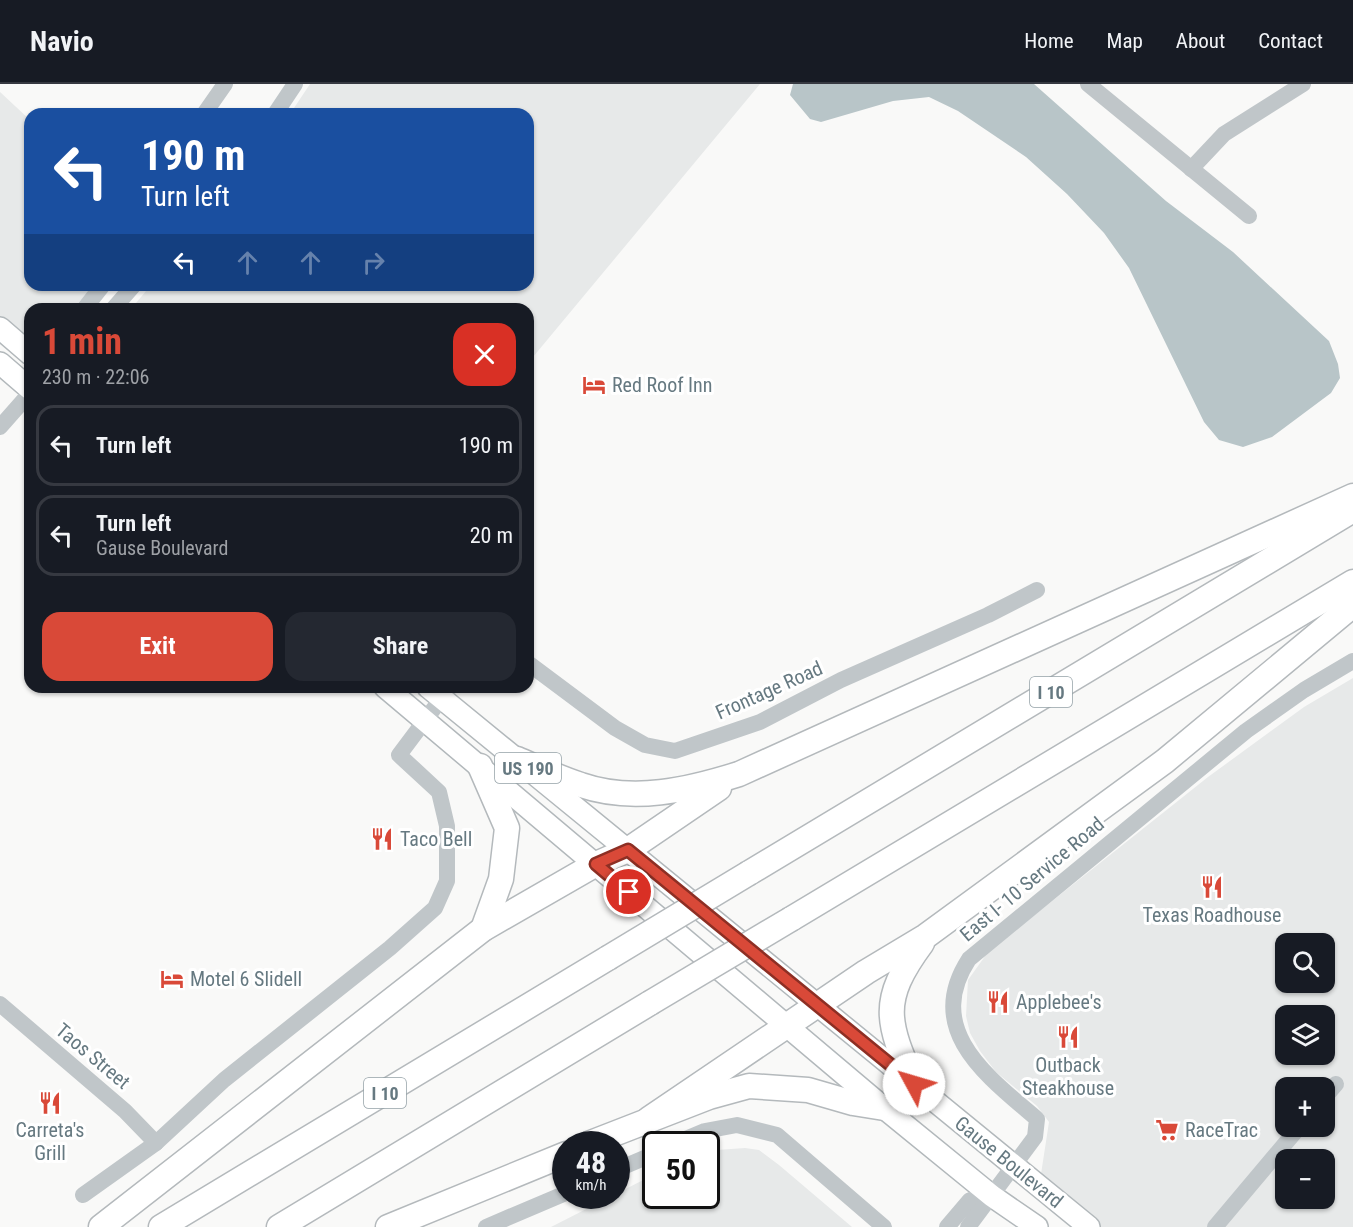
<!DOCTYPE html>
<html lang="en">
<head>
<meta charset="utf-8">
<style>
	:root { --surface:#171b24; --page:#242831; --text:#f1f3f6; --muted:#9ea1a6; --line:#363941; --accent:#d94938 }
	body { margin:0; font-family:"Roboto Condensed",sans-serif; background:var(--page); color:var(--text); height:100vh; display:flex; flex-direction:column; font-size:22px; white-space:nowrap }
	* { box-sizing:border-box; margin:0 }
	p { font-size:20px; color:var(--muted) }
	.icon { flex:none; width:33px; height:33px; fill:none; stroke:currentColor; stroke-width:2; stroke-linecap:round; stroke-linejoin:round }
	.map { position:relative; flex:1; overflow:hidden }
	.drawer { position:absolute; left:24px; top:219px; width:510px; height:390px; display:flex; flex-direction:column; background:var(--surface); border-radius:18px; box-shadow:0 2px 4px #0004 }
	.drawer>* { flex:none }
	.banner { position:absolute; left:24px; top:24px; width:510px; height:183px; border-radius:18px; box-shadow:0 2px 4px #0004; background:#1a4fa0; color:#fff; overflow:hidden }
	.buttons { position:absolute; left:1275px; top:849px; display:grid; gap:12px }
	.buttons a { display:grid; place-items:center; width:60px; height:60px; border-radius:12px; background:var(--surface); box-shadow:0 2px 4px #0004; font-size:30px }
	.speed { position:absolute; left:552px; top:1047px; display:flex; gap:12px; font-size:30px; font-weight:700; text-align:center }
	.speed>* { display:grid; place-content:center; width:78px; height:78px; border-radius:50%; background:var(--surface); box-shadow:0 2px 4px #0004; line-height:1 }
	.speed small { font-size:15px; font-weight:400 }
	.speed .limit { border:3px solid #111; border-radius:9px; background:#fff; color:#111 }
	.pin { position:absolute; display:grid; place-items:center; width:51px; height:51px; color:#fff; margin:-26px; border:3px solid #fff; border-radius:50%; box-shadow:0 2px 6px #0007 }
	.me { position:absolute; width:66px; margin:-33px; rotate:309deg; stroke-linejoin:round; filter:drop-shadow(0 0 4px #0008) }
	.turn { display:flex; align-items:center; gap:21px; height:126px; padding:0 18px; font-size:27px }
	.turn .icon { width:78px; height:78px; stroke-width:2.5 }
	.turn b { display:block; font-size:42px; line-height:51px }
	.lanes { display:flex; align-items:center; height:57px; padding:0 18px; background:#0003; justify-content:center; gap:30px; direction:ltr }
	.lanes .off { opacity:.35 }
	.round { display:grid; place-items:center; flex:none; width:63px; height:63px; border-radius:18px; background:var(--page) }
	.head { display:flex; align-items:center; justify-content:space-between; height:102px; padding:0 18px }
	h1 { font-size:36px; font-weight:700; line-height:45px; color:var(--accent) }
	.cta { display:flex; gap:12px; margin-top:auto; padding:12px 18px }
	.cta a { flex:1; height:69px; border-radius:18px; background:var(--accent); color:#fff; font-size:24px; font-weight:700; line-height:69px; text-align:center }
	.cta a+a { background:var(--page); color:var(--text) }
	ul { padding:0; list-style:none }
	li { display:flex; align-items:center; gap:18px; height:81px; margin:0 12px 9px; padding:0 6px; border:3px solid var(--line); border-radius:18px }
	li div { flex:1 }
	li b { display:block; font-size:22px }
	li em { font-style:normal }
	header { display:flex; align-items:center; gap:36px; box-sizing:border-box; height:84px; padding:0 30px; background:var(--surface); border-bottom:2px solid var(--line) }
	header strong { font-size:28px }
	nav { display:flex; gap:33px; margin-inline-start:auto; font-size:21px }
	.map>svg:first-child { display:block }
	.built { fill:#e7e9e9; fill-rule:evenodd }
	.water { fill:#b8c5c8 }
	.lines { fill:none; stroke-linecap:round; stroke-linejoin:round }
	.major-casing { stroke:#b2b8bb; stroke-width:24 }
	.highway-casing { stroke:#b4b9bc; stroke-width:27 }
	.minor { stroke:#c0c6c9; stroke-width:16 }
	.major { stroke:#fff; stroke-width:21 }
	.highway { stroke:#fff; stroke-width:24 }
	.highway-bridge-casing { stroke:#b4b9bc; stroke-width:27; stroke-linecap:butt }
	.highway-bridge { stroke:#fff; stroke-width:24 }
	.route-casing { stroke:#8d2f24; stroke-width:15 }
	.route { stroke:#d94938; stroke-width:10 }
	.labels { text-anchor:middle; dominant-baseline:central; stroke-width:6; stroke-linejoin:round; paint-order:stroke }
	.shield { fill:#fff; stroke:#94a1a7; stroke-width:1.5 }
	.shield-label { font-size:18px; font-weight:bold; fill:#667981 }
	.poi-label { font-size:20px; fill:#667981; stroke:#fff; text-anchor:start }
	.street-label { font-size:20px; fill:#667981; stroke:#fff }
</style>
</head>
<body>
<header>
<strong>Navio</strong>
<nav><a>Home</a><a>Map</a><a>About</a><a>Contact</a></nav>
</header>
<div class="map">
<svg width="1353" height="1143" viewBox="0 0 1353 1143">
	<rect width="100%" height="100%" fill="#f9f9f8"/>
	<!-- built -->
	<g class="built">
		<polygon points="310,0 760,0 528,279 528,225 131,225 151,201 528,201 528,30 290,30"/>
		<polygon points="0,8 30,36 30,201 94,201 73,225 30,225 30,255 23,253 0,233"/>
		<path d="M1353 594V1143H1101L1050 1103 1041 1090 1049 1038 1037 1022 996 988 980 967 970 949 966 932 968 896 988 868 1208 693 1304 623ZM1286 860H1324V898H1286ZM1286 932H1324V970H1286ZM1286 1004H1324V1042H1286ZM1286 1076H1324V1114H1286Z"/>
		<polygon points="745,1064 759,1066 779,1081 852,1143 551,1143 655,1090 656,1112 706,1112 707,1070 717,1066"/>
	</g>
	<!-- water -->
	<polygon class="water" points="793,0 1034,0 1166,117 1233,168 1329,257 1338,280 1340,294 1331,309 1272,353 1243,363 1219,356 1204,338 1129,184 1104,149 1067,110 1026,73 958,27 929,13 893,17 821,38 810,35 790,11"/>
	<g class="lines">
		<!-- major casing -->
		<g class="major-casing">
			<g id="major">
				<polyline points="0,244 30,270"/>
				<polyline points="0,279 30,305"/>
				<polyline points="385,603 884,1024 992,1112 1037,1143"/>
				<polyline points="428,603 1089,1143"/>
			</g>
		</g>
		<!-- highway casing -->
		<g class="highway-casing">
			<g id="highway">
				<path d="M517 675C538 684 559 694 581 701 633 719 688 706 739 690L1353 412"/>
				<polyline points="480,682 507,744 501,795 483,845"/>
				<polyline points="749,789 1353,426"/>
				<polyline points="791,835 1353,498"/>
				<path d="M914 1000C887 938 879 917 922 859"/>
				<polyline points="649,1035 866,888 926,852 1165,677 1353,521"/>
				<polyline points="588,1060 709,1013 749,1002 808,1006 853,1019 884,1024"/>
				<polyline points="101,1143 483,845 596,780 628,766 719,704"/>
				<polyline points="161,1143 608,874"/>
				<polyline points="279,1143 650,919"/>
				<polyline points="388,1143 566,1070"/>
			</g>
		</g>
		<!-- minor -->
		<g class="minor">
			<polyline points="1088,0 1249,132"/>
			<polyline points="204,30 225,0"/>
			<polyline points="275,30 295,0"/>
			<polyline points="1191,85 1224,50 1303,0"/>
			<polyline points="84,225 103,201"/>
			<polyline points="113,225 134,201"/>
			<polyline points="0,343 30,309"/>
			<polyline points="528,579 615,644 645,661 675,667 760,638 841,596 988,531 1037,506"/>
			<polyline points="0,920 125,1027 156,1059"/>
			<polyline points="1324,1014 1336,1000"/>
			<polyline points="674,1060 705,1047 737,1041 777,1051 884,1143"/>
			<polyline points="616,1086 656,1069"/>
			<polyline points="83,1111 156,1059 224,996 390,864 435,824 447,797 447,742 439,708 399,671 450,603"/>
			<polyline points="486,1143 566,1109"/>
			<polyline points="947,1143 970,1116 992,1112"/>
			<path d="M968 1143 1035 1053 1037 1035C987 992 923 946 969 875L1246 647 1304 606 1353 577"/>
			<polyline points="1215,1143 1300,1042"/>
		</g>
		<!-- major -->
		<use href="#major" class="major"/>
		<!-- highway -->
		<use href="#highway" class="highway"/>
		<!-- highway-bridge casing -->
		<g class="highway-bridge-casing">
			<g id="highway-bridge">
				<polyline points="608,874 749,789"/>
				<polyline points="650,919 791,835"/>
			</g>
		</g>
		<!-- highway-bridge -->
		<use href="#highway-bridge" class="highway-bridge"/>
	</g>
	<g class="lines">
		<!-- route casing -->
		<g class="route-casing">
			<polyline id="route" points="629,808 596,780 628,766 914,1000"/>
		</g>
		<!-- route -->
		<use href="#route" class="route"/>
	</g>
	<!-- icons -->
	<defs>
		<g id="hotel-bare" transform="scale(1.8)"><path d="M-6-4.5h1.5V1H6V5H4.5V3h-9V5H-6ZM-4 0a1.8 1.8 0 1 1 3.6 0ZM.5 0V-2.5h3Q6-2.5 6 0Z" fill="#d94938" stroke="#fff" stroke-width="2.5" paint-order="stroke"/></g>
		<g id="restaurant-bare" transform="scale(1.8)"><path d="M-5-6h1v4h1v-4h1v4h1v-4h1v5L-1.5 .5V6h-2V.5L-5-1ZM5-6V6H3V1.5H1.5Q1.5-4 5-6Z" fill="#d94938" stroke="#fff" stroke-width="2.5" paint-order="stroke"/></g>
		<g id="supermarket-bare" transform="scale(1.8)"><path d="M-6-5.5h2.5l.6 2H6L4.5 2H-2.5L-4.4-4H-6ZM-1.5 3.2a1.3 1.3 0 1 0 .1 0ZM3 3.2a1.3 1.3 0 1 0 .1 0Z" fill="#d94938" stroke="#fff" stroke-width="2.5" paint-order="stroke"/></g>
	</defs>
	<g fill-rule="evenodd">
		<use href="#hotel-bare" x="594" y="301"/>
		<use href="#restaurant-bare" x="382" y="755"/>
		<use href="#restaurant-bare" x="1212" y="803"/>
		<use href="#hotel-bare" x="172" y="895"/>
		<use href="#restaurant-bare" x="998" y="918"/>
		<use href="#restaurant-bare" x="1068" y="953"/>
		<use href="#restaurant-bare" x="50" y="1019"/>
		<use href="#supermarket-bare" x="1167" y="1046"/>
	</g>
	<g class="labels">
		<!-- shield labels -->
		<g class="shield">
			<rect x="1030" y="593" width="42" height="30" rx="4.5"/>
			<rect x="495" y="669" width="66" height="30" rx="4.5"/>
			<rect x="364" y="994" width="42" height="30" rx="4.5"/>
		</g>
		<g class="shield-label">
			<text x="1051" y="608">I 10</text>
			<text x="528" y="684">US 190</text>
			<text x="385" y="1009">I 10</text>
		</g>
		<!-- poi labels -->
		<g class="poi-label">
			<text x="612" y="301">Red Roof Inn</text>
			<text x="400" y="755">Taco Bell</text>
			<text x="1212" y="831" text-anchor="middle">Texas Roadhouse</text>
			<text x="190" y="895">Motel 6 Slidell</text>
			<text x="1016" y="918">Applebee's</text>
			<text x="1068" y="981" text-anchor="middle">Outback<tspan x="1068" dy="23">Steakhouse</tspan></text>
			<text x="50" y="1046" text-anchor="middle">Carreta's<tspan x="50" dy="23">Grill</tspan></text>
			<text x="1185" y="1046">RaceTrac</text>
		</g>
		<!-- street labels -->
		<g class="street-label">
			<text transform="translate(769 606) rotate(-24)">Frontage Road</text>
			<text transform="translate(1032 795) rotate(-40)">East I- 10 Service Road</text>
			<text transform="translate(93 972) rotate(40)">Taos Street</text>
			<text transform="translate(1009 1078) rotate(39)">Gause Boulevard</text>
		</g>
	</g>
</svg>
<div class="buttons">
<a><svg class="icon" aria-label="search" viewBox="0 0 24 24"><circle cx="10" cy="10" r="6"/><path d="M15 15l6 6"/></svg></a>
<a><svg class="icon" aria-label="layers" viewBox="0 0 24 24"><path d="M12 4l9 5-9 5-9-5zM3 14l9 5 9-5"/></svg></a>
<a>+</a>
<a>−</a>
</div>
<div class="speed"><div>48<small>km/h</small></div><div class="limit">50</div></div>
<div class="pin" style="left:629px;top:808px;background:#d93025"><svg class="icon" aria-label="arrive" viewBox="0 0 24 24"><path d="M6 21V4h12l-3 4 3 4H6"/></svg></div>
<svg class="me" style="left:914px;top:1000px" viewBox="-20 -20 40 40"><circle r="19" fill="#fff"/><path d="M0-13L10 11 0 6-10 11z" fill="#d94938"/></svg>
<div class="banner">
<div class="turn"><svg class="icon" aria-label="left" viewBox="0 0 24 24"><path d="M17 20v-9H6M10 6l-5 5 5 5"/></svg><div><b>190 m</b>Turn left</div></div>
<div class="lanes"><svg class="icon" aria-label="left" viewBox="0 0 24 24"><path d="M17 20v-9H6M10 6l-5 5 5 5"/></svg><svg class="icon off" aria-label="ahead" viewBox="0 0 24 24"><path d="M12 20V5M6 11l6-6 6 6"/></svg><svg class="icon off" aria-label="ahead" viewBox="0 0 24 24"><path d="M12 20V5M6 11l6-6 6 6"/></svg><svg class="icon off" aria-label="right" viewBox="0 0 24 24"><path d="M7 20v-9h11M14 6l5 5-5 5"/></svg></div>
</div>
<section class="drawer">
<div class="head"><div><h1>1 min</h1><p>230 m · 22:06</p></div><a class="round" style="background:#d93025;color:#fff"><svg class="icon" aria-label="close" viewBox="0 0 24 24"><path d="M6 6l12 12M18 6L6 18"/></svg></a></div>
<ul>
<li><svg class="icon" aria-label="left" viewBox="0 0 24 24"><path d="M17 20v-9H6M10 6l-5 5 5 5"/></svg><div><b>Turn left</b></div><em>190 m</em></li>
<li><svg class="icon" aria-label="left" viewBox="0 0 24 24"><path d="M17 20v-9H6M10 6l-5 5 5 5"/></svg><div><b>Turn left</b><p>Gause Boulevard</p></div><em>20 m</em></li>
</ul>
<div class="cta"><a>Exit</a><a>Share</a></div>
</section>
</div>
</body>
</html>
